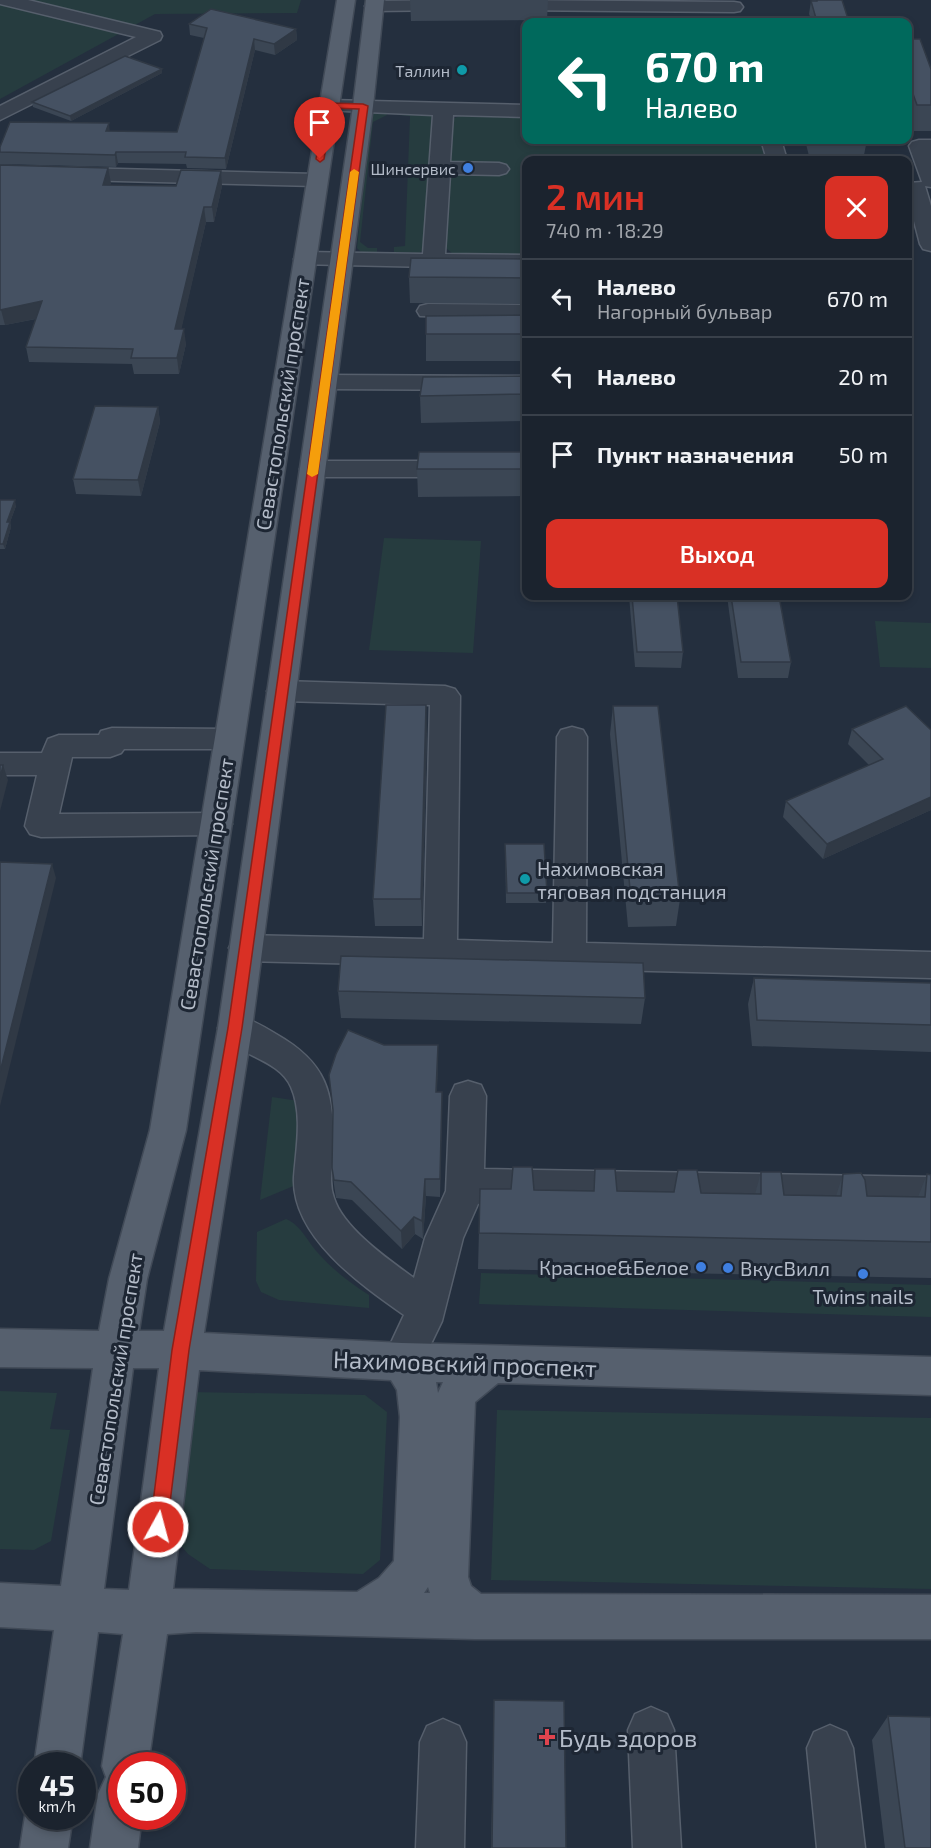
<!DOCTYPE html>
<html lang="ru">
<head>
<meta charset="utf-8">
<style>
	:root { --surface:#1b232e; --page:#242b36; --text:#f1f3f6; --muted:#a0a4aa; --line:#39404a; --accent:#d93025 }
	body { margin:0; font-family:"Exo 2",sans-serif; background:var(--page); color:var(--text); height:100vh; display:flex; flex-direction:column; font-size:22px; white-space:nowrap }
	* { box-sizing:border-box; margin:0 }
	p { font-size:20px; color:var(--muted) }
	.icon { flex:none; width:33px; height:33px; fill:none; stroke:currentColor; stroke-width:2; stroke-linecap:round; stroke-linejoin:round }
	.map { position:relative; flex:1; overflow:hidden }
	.side { position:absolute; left:522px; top:156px; width:390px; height:444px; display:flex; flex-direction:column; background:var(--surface); border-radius:12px; box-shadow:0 3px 9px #0003,0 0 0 2px var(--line) }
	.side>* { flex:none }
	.guide { position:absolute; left:522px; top:18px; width:390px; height:126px; border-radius:12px; box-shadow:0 3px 9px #0003,0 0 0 2px var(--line); background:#00695c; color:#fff; overflow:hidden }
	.speed { position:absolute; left:18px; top:1752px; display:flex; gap:12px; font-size:30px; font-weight:700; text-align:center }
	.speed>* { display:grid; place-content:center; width:78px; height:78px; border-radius:50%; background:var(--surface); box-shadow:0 3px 9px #0003,0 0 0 2px var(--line); line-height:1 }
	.speed small { font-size:15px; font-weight:400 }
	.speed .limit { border:9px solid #d22; background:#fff; color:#111 }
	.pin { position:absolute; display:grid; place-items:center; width:51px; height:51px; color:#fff; margin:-62px -26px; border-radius:50% 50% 50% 0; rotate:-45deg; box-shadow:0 0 6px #0007 }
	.pin .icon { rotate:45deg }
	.me { position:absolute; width:66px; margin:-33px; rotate:7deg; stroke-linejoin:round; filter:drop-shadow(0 0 4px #0008) }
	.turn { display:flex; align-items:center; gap:21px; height:126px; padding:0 24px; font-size:27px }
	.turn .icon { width:78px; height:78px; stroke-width:2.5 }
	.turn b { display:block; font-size:42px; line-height:51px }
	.round { display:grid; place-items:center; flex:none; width:63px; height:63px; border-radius:12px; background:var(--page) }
	.overview { display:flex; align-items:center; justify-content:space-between; height:102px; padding:0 24px }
	h1 { font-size:36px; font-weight:600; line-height:45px; color:var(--accent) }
	.action { display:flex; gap:12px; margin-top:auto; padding:12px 24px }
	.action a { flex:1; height:69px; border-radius:12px; background:var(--accent); color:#fff; font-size:24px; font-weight:600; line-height:69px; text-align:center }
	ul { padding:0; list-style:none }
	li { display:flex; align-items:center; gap:18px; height:78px; padding:0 24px; border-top:2px solid var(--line) }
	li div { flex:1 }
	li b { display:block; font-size:22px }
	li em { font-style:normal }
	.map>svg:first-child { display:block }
	.green { fill:#263c3f }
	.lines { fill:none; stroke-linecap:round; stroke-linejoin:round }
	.minor-casing { stroke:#565f6c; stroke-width:3 }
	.major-casing { stroke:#414a57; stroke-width:3 }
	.minor { fill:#38414e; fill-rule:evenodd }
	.major { fill:#56606e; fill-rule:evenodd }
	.wall { fill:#3b4654 }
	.shaded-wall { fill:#303945 }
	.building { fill:#455162; stroke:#303945; stroke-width:1.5 }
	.route { fill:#d93025; stroke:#8d1f18; stroke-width:1.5 }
	.slow { fill:#f59e0b }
	.culture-dot { fill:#0f9aa8; stroke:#1d2633; stroke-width:2 }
	.shop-dot { fill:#3f7fe0; stroke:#1d2633; stroke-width:2 }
	.health-dot { fill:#e0444e; stroke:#1d2633; stroke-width:2 }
	.labels { text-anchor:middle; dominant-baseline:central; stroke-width:6; stroke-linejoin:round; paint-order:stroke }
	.far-poi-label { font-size:16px; fill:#b4bcc9; stroke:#1d2633; text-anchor:end }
	.street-label { font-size:20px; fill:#b4bcc9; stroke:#1d2633 }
	.poi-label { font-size:20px; fill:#b4bcc9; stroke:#1d2633; text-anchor:start }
	.near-street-label { font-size:24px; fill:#b4bcc9; stroke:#1d2633 }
	.near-poi-label { font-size:24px; fill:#b4bcc9; stroke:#1d2633; text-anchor:start }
</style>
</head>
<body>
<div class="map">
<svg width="931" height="1848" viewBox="0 0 931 1848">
	<rect width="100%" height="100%" fill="#242f3e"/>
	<!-- green -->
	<g class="green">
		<polygon points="0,0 301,0 297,13 155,14 0,99"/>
		<polygon points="377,112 386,112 387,115 373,122 360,242 368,248 377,248 377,252 361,252 357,248 370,114"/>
		<polygon points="400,112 431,113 435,116 425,249 419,253 394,252 394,247 405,246 410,116 399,115"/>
		<polygon points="463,115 526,116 526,140 760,140 765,160 526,160 526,256 454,255 446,248 452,119"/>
		<polygon points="384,538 481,541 473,653 369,650"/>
		<polygon points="875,621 931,623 931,668 880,667"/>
		<polygon points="272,1097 299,1101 296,1185 260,1200"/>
		<path d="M286 1219C301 1225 307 1241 318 1253 333 1270 350 1283 369 1295V1308L279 1300 261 1292 256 1281 257 1232Z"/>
		<polygon points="481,1273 931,1285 931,1317 479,1304"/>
		<polygon points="0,1391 57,1393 50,1429 70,1430 51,1541 34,1550 0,1549"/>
		<polygon points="190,1392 365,1395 387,1412 380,1560 363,1574 210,1569 188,1554 178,1542"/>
		<polygon points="497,1410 931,1418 931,1589 491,1580"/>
	</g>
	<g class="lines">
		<!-- minor casing -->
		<g class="minor-casing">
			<g id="minor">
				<polygon points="0,0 28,0 160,32 162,36 160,40 0,120 0,106 136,37 0,4"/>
				<polygon points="456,0 463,5 460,9 454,10 374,11 368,10 365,6 368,2 374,1"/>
				<polygon points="500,0 734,2 740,3 743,7 740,11 734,12 502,10 496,9 493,5"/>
				<polygon points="329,100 526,105 526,117 453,115 450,162 499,163 506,165 509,169 506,173 499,175 450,174 445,254 526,255 526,269 297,264 294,259 297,254 305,252 423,254 433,115 322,110 319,106 322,102"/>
				<polygon points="761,140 781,140 787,160 767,160"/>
				<polygon points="919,140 931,140 931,187 925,186 931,206 931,251 923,249 920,244 908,198 908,183 922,182 909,146 912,142"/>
				<polygon points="0,166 316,174 323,176 326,180 323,184 316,186 0,178"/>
				<polygon points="428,304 526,305 526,319 420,316 417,311 420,306"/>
				<polygon points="325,375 526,376 526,390 325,389 316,387 313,382 316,377"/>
				<polygon points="313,461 526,461 526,477 313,477 304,474 300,469 304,464"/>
				<polygon points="282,681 445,686 455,689 460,696 457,940 553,943 557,737 561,730 572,727 583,730 587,737 586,943 931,952 931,978 246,961 234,957 229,948 234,939 246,935 424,939 430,705 282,701 272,698 267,691 272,684"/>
				<polygon points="112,728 229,729 240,732 244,739 240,746 229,749 124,749 121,753 110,757 72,757 59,814 216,813 227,816 232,824 227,832 216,835 41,837 30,834 25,826 37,775 0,775 0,753 42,753 48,739 59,735 99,735 101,731"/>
				<path d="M235 1014C250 1019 263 1026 276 1034 327 1063 334 1092 333 1148 333 1164 328 1182 334 1198 343 1228 389 1260 414 1278L425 1238 446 1191 450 1096 455 1085 468 1081 481 1085 486 1096 484 1169 931 1177V1209L486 1201 478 1204 463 1238 442 1321 416 1375 402 1381 388 1375 382 1362 404 1315C361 1285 291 1236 294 1177 296 1149 303 1114 291 1087 278 1057 232 1056 218 1028L223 1018Z"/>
				<polygon points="651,1707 667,1714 674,1730 681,1848 633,1848 628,1730 635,1714"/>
				<polygon points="443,1719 459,1726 466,1742 464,1848 416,1848 420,1742 427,1726"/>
				<polygon points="830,1725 846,1732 853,1748 865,1848 817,1848 807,1748 814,1732"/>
			</g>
		</g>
		<!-- major casing -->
		<g class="major-casing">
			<g id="major">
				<path d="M337 0H355L186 1130 147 1279 139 1331H164L218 1028 353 106 366 0H384L373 106 252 1028 204 1333 402 1343 931 1357V1395L498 1383 475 1402 468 1577 471 1586 481 1594 931 1595V1639H474L196 1632 167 1634 148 1766H122V1816H142L138 1848H90L98 1794 106 1777 102 1766 123 1634 98 1632 80 1766H34L54 1630 0 1627V1583L61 1586 93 1368 0 1367V1329L99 1331 109 1279 150 1130ZM133 1368H159L129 1590 104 1589ZM199 1370 391 1380 397 1390 400 1417 394 1561 379 1578 357 1592 173 1589ZM436 1382H443L438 1393ZM428 1587 430 1593H424Z"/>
				<polygon points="32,1801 32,1816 73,1816 68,1848 20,1848 25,1816"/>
			</g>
		</g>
		<!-- minor -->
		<use href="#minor" class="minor"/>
		<!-- major -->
		<use href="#major" class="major"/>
	</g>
	<!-- wall -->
	<g class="wall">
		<polygon points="410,0 548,0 547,20 411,21"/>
		<polygon points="813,0 842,0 849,22 812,22 809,14 811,1"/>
		<polygon points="189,24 296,29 297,40 275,55 255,50 226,169 187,168 186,164 118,163 116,167 0,164 0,147 110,131 177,132 204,38 190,35"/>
		<polygon points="908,39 931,69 931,131 911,131 908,119"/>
		<polygon points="162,69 162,73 71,121 33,107 32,102"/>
		<polygon points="805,140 867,140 863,160 810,160"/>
		<polygon points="0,165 111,183 110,185 222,186 214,222 206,222 181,329 186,344 179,374 134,374 132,364 29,362 26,347 36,319 5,325 0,325"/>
		<polygon points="526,259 526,304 410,303 409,277"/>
		<polygon points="526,315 526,361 426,361 426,334"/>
		<polygon points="526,376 526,421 421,423 420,396"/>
		<polygon points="158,407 160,422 141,496 76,494 73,479"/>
		<polygon points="526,452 526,496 418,497 417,469"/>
		<polygon points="0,500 16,506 10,522 11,527 5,549 0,549"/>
		<polygon points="629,596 677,596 683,652 681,668 635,667"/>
		<polygon points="727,596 779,596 791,662 788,678 738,678"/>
		<polygon points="613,706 680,899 676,926 628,927 610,734"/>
		<polygon points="852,729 931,730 931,810 823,859 783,817 786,801 869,765 848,744"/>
		<polygon points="427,733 422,926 375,926 373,899"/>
		<polygon points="505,844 547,893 546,903 506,903"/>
		<polygon points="754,978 931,983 931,1052 752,1046 748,1004"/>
		<polygon points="338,991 645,998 641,1024 341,1018"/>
		<polygon points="384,1045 438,1045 437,1092 442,1092 440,1197 426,1196 423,1239 415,1234 402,1249 352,1200 336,1198 334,1185 332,1168"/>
		<polygon points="595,1169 617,1191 755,1194 761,1172 784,1195 836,1196 843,1174 867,1196 918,1197 927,1174 931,1175 931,1278 478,1269 480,1189 593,1191"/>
		<polygon points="494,1700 566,1848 491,1848"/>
		<polygon points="888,1716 931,1848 885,1848 872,1740"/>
	</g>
	<!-- shaded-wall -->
	<g class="shaded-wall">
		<polygon points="296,29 297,40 275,55 274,44"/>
		<polygon points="254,39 255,50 226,169 225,158"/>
		<polygon points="162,69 162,73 71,121 70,116"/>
		<polygon points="109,123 110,134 106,131"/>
		<polygon points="116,152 118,163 116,167 115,155"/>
		<polygon points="108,168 111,183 105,200 103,185"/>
		<polygon points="221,171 222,186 214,222 212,207"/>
		<polygon points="204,207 206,222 178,344 175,329"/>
		<polygon points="42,301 45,317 5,325 1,310"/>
		<polygon points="184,329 186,344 179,374 177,358"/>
		<polygon points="158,407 160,422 141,496 138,480"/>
		<polygon points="911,430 908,441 908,432"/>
		<polygon points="15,500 16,506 10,522 11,527 5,549 3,544 7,522"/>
		<polygon points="426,705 427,733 422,926 421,899"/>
		<polygon points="3,765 8,780 0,811 0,779"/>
		<polygon points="931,797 931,810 823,859 827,844"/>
		<polygon points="52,864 56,878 0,1106 0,1072"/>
		<polygon points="438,1045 438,1064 436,1110 436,1092"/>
		<polygon points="442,1092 442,1110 440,1197 440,1179"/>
		<polygon points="425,1179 426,1196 423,1239 422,1221"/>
		<polygon points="414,1217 415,1234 402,1249 401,1231"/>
	</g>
	<!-- building -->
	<g class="building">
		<polygon points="817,0 842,0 849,22 817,22 811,1 817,1"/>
		<polygon points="211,9 296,29 274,44 254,39 225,158 185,157 186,152 116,152 115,155 0,152 0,147 10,122 109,123 106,131 177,132 207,28 189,24"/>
		<polygon points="908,39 920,39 931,69 931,105 917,105 908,80"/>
		<polygon points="125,56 162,69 70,116 32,102"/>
		<polygon points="0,165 108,168 103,185 176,186 181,170 221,171 212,207 204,207 175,329 184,329 177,358 131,358 133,349 26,347 42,301 0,310"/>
		<polygon points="411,258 526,259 526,278 409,277"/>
		<polygon points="526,315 526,334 426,334 426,316"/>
		<polygon points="526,376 526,394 420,396 423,377"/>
		<polygon points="95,406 158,407 138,480 73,479"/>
		<polygon points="419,452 526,452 526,469 417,469"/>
		<polygon points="0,500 15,500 7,522 10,522 3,544 0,544"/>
		<polygon points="632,596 677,596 683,652 637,652"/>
		<polygon points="731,596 779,596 791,662 741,662"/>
		<polygon points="386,705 426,705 421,899 373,899"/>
		<polygon points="613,706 658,706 680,899 631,900"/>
		<polygon points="906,706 931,730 931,797 827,844 786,801 883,759 852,729"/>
		<polygon points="0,765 3,765 0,779"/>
		<polygon points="505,844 544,844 547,893 507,893"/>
		<polygon points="0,862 52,864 0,1072"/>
		<polygon points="341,956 643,963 645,998 338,991"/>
		<polygon points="754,978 931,983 931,1025 757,1020"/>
		<polygon points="348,1030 384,1045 438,1045 436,1092 442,1092 440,1179 425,1179 422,1221 414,1217 401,1231 351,1182 334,1180 332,1168 333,1110 329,1075 336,1054"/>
		<polygon points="513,1167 532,1167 534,1190 594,1191 595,1169 615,1169 617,1191 674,1192 678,1170 697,1170 701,1193 761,1194 761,1172 781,1172 784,1195 841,1196 843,1174 861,1173 865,1180 867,1196 925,1197 927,1174 931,1175 931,1242 479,1233 480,1189 511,1189"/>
		<polygon points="494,1700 564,1701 566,1848 492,1848"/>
		<polygon points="888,1716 931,1717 931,1848 905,1848"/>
	</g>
	<!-- route -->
	<polygon class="route" points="329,103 363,104 368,106 242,1028 189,1350 167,1527 165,1533 158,1536 152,1533 150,1527 172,1350 228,1028 359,109 333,108 324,159 320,162 316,159 325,105"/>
	<!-- slow -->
	<polygon class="slow" points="354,169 359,172 318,474 312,477 307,474 350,172"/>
	<!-- markers -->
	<g class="culture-dot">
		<circle cx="462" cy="70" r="6"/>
		<circle cx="525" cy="879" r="6"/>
	</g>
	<g class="shop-dot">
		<circle cx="468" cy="168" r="6"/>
		<circle cx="701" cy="1267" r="6"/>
		<circle cx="728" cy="1268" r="6"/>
		<circle cx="863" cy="1274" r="6"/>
	</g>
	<path class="health-dot" d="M544 1728h6v6h6v6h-6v6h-6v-6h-6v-6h6z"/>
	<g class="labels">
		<!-- far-poi labels -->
		<g class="far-poi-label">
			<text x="450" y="70">Таллин</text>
			<text x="456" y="168">Шинсервис</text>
		</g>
		<!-- street labels -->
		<g class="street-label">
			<text transform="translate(282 404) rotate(-81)">Севастопольский проспект</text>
			<text transform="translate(206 884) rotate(-81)">Севастопольский проспект</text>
			<text transform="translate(115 1379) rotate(-81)">Севастопольский проспект</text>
		</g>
		<!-- poi labels -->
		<g class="poi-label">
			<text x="537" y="868">Нахимовская<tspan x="537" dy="23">тяговая подстанция</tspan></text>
			<text x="689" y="1267" text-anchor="end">Красное&amp;Белое</text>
			<text x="740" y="1268">ВкусВилл</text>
			<text x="863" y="1296" text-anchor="middle">Twins nails</text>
		</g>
		<!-- near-street labels -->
		<g class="near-street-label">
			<text transform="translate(465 1363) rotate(2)">Нахимовский проспект</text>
		</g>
		<!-- near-poi labels -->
		<g class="near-poi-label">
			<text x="559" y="1737">Будь здоров</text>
		</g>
	</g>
</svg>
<div class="speed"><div>45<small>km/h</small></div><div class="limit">50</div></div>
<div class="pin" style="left:320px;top:159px;background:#d93025"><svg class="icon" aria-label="arrive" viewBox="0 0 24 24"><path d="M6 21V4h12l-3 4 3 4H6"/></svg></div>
<svg class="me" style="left:158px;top:1527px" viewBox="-20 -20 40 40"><circle r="17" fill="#d93025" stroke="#fff" stroke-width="3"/><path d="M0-11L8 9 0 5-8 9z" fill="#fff"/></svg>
<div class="guide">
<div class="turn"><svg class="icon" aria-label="left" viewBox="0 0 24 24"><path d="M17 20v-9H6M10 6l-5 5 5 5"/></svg><div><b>670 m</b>Налево</div></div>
</div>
<section class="side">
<div class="overview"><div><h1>2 мин</h1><p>740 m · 18:29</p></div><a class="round" style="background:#d93025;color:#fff"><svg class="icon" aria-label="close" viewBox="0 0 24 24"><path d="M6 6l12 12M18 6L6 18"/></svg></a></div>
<ul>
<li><svg class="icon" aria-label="left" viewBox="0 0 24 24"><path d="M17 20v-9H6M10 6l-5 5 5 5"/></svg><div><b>Налево</b><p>Нагорный бульвар</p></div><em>670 m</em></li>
<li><svg class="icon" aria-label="left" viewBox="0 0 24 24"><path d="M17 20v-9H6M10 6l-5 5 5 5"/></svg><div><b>Налево</b></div><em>20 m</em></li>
<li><svg class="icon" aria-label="arrive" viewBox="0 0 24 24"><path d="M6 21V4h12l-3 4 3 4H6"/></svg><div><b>Пункт назначения</b></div><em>50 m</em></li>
</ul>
<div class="action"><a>Выход</a></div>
</section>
</div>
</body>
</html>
